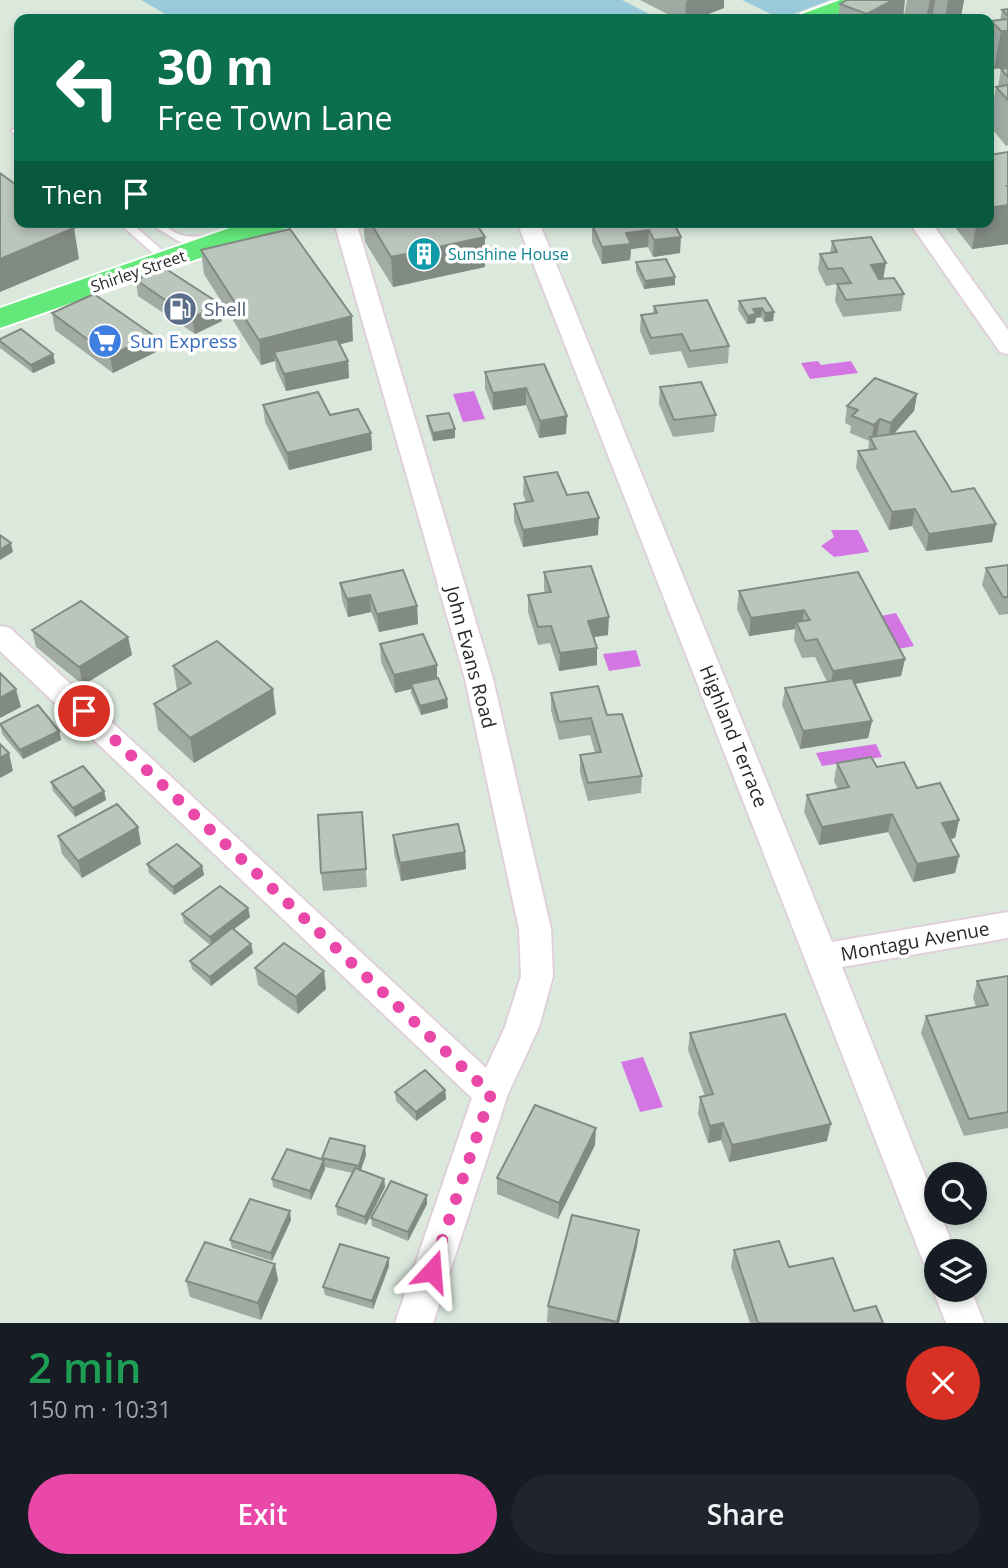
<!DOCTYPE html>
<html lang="en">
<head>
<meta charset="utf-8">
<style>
	:root { --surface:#171b24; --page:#20242c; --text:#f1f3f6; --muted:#9ea1a6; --accent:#e948a8 }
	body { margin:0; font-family:"Open Sans",sans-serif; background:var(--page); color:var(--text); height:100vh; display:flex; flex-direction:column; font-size:26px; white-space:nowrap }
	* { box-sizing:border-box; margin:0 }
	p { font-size:23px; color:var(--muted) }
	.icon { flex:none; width:38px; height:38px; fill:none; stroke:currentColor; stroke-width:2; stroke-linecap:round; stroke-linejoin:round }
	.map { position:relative; height:1323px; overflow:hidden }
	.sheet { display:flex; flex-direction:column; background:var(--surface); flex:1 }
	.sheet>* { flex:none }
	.banner { position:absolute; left:14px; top:14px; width:980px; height:214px; border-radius:14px; box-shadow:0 4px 10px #0003; background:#0b6e4f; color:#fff; overflow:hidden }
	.buttons { position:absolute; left:924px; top:1162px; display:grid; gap:14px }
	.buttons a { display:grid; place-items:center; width:63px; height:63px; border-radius:50%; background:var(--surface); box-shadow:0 4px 10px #0003; font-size:35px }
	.pin { position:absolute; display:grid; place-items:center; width:60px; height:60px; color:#fff; margin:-30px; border:4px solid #fff; border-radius:50%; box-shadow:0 2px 7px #0007 }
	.me { position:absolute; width:77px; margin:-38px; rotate:19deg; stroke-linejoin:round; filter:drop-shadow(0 0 5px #0008) }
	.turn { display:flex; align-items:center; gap:24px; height:147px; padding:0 28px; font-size:32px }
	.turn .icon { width:91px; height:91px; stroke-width:2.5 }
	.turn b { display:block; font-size:49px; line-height:60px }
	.then { display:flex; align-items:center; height:66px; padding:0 28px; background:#0003; gap:14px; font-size:26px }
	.round { display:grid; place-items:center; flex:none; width:74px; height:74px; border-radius:37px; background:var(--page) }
	.summary { display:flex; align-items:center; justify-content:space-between; height:119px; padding:0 28px }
	h1 { font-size:42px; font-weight:600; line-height:52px; color:#1e9e55 }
	.action { display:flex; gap:14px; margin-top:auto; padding:14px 28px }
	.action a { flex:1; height:80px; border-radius:42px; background:var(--accent); color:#fff; font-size:28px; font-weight:600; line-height:80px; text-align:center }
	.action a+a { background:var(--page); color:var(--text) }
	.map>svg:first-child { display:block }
	.green { fill:#9bcbdb }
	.water { fill:#d376e3 }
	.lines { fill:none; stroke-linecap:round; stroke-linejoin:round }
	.service-casing { stroke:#e0d0d9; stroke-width:4 }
	.minor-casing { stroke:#e0d0d9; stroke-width:4 }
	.trunk-casing { stroke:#fff; stroke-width:4 }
	.service { fill:#fff; fill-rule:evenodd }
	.minor { fill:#fff; fill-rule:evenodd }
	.trunk { fill:#63e97a; fill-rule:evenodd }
	.wall { fill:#a0a9a2 }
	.shaded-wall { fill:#828a84 }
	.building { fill:#bac5bc; stroke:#828a84; stroke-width:2 }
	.route { stroke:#e948a8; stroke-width:12; stroke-dasharray:0 21.6 }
	.labels { text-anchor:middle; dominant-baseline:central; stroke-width:7; stroke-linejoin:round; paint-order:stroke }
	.far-culture-label { font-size:16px; fill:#0d838f; stroke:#fff; text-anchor:start }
	.far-street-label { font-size:16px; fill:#282828; stroke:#fff }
	.service-label { font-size:19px; fill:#4e5e75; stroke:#fff; text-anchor:start }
	.shop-label { font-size:19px; fill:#366cbe; stroke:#fff; text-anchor:start }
	.street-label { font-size:19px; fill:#282828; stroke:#fff }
</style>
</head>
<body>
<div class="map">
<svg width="1008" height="1323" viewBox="0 0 1008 1323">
	<rect width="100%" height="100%" fill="#dbe9dd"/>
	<!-- green -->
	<g class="green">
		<polygon points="141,0 622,0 659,19 174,19"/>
		<polygon points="742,0 830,0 781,19"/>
	</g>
	<!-- water -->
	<g class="water">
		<polygon points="818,361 821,365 851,361 858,373 810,379 801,363"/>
		<polygon points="474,391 485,419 463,422 453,394"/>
		<polygon points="831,530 858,530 869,552 834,557 821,546 834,537"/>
		<polygon points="896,613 914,646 898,649 881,616"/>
		<polygon points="636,650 641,666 609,671 603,654"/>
		<polygon points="876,744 882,757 822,766 816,753"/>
		<polygon points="643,1057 663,1107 640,1112 621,1062"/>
	</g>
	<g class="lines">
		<!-- service casing -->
		<g class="service-casing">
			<g id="service">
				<polygon points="19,126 19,137 11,131"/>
				<polygon points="118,222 130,222 172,259 172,263 164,263"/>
				<path d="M147 222C167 222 169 233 185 236 197 238 210 234 219 240L214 243 180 242Z"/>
			</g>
		</g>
		<!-- minor casing -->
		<g class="minor-casing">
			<g id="minor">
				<polygon points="334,222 356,222 493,679 551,929 553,976 539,1027 508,1094 433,1323 395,1323 472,1098 0,651 0,626 10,628 486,1068 505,1027 521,976 519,929 465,679"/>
				<polygon points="517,222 539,222 832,942 1008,912 1008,938 842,967 936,1203 936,1213 940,1213 955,1251 936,1251 936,1267 924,1263 919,1251"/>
				<polygon points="909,222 931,222 1008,330 1008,354 1000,352"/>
				<polygon points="936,1283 936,1290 971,1290 984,1323 946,1323 933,1290"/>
			</g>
		</g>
		<!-- trunk casing -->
		<g class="trunk-casing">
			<g id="trunk">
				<polygon points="840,0 875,0 872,5 834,19 798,19 802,14"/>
				<polygon points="247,222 291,222 286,228 0,328 0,308"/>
			</g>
		</g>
		<!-- service -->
		<use href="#service" class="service"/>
		<!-- minor -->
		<use href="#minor" class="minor"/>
		<!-- trunk -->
		<use href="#trunk" class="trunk"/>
	</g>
	<!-- wall -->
	<g class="wall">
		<polygon points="640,0 724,0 724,8 695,19 677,19"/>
		<polygon points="907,0 964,0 961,16 955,19 913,19 904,16"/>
		<polygon points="840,4 903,19 838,19"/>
		<polygon points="1008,9 1008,67 994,69 989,63 989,36 991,21 1000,20 1002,10"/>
		<polygon points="1008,68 1008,145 1006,146 989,125 996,87 998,87 1001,69"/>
		<polygon points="1008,152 1008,244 972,249 951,222 989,222 989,155"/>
		<polygon points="363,222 475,222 485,237 485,267 393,287 365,242"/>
		<polygon points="598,222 673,222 680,253 653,257 648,247 631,249 630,260 602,264 592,242 592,225 599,224"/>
		<polygon points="832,241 904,294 901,311 843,317 835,301 837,284 826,286 818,270 820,254 830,253"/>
		<polygon points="201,250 353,341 340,344 348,361 349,378 286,391 276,369 275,361 261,365 204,274"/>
		<polygon points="636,262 675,277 675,285 644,289 636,271"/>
		<polygon points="136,280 220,304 222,321 195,334 138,296"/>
		<polygon points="739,301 774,312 773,321 764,322 761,317 756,318 755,323 747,324 738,310"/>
		<polygon points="654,306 729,346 728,363 688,368 681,351 650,355 640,331 641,315 653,313"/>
		<polygon points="52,313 153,335 156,352 113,373 55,330"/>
		<polygon points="0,339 53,354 55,363 33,373 0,348"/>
		<polygon points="544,364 566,434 539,438 526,405 493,410 485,389 485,372"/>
		<polygon points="660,387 716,415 714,432 673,437 659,404"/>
		<polygon points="917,394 914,411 894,434 952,492 996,524 992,542 926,551 912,526 889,530 856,468 858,451 868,450 869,441 850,433 851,426 845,423 847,406"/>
		<polygon points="263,405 330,415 371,433 372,450 289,470 265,422"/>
		<polygon points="427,416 455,438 433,441 428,425"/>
		<polygon points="524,477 567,495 598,535 523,547 514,521 514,504 526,502 523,494"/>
		<polygon points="1008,565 1008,614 999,615 982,585 986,568"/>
		<polygon points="544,572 608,635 594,637 597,665 559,671 550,643 538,645 528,612 528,595 545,593 544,589"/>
		<polygon points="858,572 905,659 901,676 855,684 872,721 868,738 800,749 782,705 785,688 827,682 815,657 802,658 794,640 795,629 749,636 737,609 739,591"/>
		<polygon points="340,583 417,606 418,624 379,632 371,612 348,617 342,600"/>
		<polygon points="32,630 128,637 132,655 83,685 36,647"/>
		<polygon points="380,644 437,665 437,678 447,699 448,708 421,715 411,693 411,689 395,693 381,662"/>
		<polygon points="173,666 276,714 194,763 158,730 154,704 177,691"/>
		<polygon points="551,693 607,715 642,776 641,793 588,801 580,772 580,755 595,753 590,735 559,740 551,710"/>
		<polygon points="0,724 59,731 61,740 23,759 2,734"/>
		<polygon points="837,763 877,767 917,788 959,820 955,838 950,839 959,856 955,873 913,882 888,832 819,845 804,812 807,795 838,789 834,781"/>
		<polygon points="51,782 104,791 106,800 75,817 53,791"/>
		<polygon points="362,812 367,887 323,891 321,873"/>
		<polygon points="393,835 465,852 466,869 401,881 394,853"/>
		<polygon points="58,836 141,844 82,878 62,854"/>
		<polygon points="147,864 202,866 204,875 174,895 149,873"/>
		<polygon points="248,908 250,917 234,929 251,944 253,953 211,986 192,969 190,961 210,945 184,923 182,914"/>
		<polygon points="255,968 326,989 298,1014 258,985"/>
		<polygon points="1008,976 1008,1128 964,1136 921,1033 926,1016 976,1007 973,998 977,981"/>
		<polygon points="690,1033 827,1141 729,1162 721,1140 708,1143 698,1114 700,1097 705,1096 688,1050"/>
		<polygon points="445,1090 446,1099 416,1121 396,1101 395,1092"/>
		<polygon points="595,1145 558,1219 497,1194 497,1178"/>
		<polygon points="366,1155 361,1170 384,1179 385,1187 366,1225 337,1215 336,1206 353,1173 325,1167 325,1169 311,1200 273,1187 272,1179 323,1160 322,1158"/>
		<polygon points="427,1204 408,1241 372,1226 371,1218"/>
		<polygon points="291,1220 272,1261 232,1248 230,1240"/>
		<polygon points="639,1230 637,1246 619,1323 553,1323 547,1322 548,1306"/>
		<polygon points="734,1250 789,1267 854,1311 883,1323 750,1323 731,1267"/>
		<polygon points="389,1258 389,1266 373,1309 325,1295 323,1287"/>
		<polygon points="278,1280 261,1320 190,1297 186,1281"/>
	</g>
	<!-- shaded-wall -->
	<g class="shaded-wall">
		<polygon points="689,0 724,0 724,8 695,19 685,19 686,1"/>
		<polygon points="893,0 905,0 903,19 866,19 867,14"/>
		<polygon points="930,0 935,0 932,19 926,19"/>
		<polygon points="948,0 964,0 961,16 955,19 945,19"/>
		<polygon points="1001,31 1008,31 1008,67 994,69"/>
		<polygon points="1007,186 1008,186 1008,244 972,249 977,222 989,222 989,208"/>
		<polygon points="780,222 809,222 780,226"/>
		<polygon points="74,228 79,259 0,292 0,259"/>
		<polygon points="649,230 648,247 631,249 630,260 602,264 602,247 626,233"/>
		<polygon points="485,237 485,267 393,287 391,257"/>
		<polygon points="681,237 680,253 653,257 654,240"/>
		<polygon points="886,263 883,280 868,281 871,265"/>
		<polygon points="675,277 675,285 644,289 645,281"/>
		<polygon points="220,304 222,321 195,334 192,318"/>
		<polygon points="762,308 761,317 756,318 755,323 747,324 748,316 753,309"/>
		<polygon points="774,312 773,321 764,322 765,313"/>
		<polygon points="352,316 353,341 278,360 274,352 275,361 261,365 259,340"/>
		<polygon points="153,335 156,352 113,373 110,356"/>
		<polygon points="53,354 55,363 33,373 31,365"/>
		<polygon points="348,361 349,378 286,391 284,374"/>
		<polygon points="526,388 526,405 493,410 493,393"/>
		<polygon points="917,394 914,411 888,440 891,423"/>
		<polygon points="567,416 566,434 539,438 540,421"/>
		<polygon points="880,419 877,436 871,442 874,425"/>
		<polygon points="455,429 455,438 433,441 433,433"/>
		<polygon points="371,433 372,450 289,470 287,453"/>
		<polygon points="915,509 912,526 889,530 892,512"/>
		<polygon points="599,518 598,535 523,547 523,530"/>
		<polygon points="996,524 992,542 926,551 929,534"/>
		<polygon points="11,543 13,552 0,560 0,550"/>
		<polygon points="370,595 371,612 348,617 347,599"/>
		<polygon points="417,606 418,624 379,632 377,614"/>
		<polygon points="804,610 802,627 796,622 795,629 749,636 751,618"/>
		<polygon points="609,617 608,635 587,638 588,621"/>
		<polygon points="128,637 132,655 83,685 79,667"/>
		<polygon points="597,648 597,665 559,671 560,653"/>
		<polygon points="905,659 901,676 830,688 833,671"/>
		<polygon points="437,665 437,682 411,684 411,689 395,693 394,675"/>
		<polygon points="16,689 21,707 0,718 0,698"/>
		<polygon points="273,689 276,714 194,763 190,738"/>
		<polygon points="447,699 448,708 421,715 420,706"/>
		<polygon points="872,721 868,738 800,749 803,731"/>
		<polygon points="59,731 61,740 23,759 20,750"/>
		<polygon points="9,753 13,771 0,778 0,758"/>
		<polygon points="104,791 106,800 75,817 73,808"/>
		<polygon points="892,814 888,832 819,845 822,827"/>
		<polygon points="959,820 955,838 937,841 942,823"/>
		<polygon points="138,827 141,844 82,878 78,861"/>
		<polygon points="465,852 466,869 401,881 400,863"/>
		<polygon points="959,856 955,873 913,882 917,864"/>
		<polygon points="202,866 204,875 174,895 173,887"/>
		<polygon points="248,908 250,917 212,946 210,937"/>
		<polygon points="251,944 253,953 211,986 210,977"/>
		<polygon points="324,971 326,989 298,1014 296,997"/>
		<polygon points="445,1090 446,1099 416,1121 416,1112"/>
		<polygon points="723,1123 721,1140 708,1143 710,1126"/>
		<polygon points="831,1124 827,1141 729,1162 732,1145"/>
		<polygon points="596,1128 595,1145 558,1219 559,1203"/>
		<polygon points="365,1146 366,1155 359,1175 359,1166"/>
		<polygon points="324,1160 325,1169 311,1200 310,1191"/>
		<polygon points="384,1179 385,1187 366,1225 365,1217"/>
		<polygon points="427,1195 427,1204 408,1241 408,1232"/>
		<polygon points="290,1211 291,1220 272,1261 271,1253"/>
		<polygon points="639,1230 637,1246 619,1323 617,1323"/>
		<polygon points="389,1258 389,1266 373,1309 372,1301"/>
		<polygon points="275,1264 278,1280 261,1320 258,1303"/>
	</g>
	<!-- building -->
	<g class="building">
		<polygon points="847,0 893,0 867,14 840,4"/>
		<polygon points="1008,9 1008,16 1002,10"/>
		<polygon points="1008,19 1008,31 1001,31 991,21"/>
		<polygon points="1008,68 1008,77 1001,69"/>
		<polygon points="1008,85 1008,100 996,87"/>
		<polygon points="1008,152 1008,186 1007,186 1008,187 1008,205 989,208 989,177 993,176 989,172 989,155"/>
		<polygon points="0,173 19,187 19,222 65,222 74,228 0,259"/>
		<polygon points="370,222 475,222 485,237 391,257"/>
		<polygon points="606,222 673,222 681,237 654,240 649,230 626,233 631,244 602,247 592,225 607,223"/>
		<polygon points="290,229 352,316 259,340 201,250"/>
		<polygon points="871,237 886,263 871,265 879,279 894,278 904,294 846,300 837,284 851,283 842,268 828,269 820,254 837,252 832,241"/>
		<polygon points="666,259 675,277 645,281 636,262"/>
		<polygon points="163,267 220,304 192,318 136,280"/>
		<polygon points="94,294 153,335 110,356 52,313"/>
		<polygon points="765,298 774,312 765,313 762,308 753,309 756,314 748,316 739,301"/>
		<polygon points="707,300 729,346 690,351 682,334 651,338 641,315 657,313 654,306"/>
		<polygon points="21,329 53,354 31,365 0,341 0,339"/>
		<polygon points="337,339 348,361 284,374 274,352"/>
		<polygon points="544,364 567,416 540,421 526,388 493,393 485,372"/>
		<polygon points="875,378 917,394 891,423 880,419 874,425 852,416 858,410 847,406"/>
		<polygon points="701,382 716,415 674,420 660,387"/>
		<polygon points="318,392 330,415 358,409 371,433 287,453 263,405"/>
		<polygon points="449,413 455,429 433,433 427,416"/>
		<polygon points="915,431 952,492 974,488 996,524 929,534 915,509 892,512 858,451 876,449 870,437"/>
		<polygon points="557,472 567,495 588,492 599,518 523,530 514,504 533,501 524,477"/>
		<polygon points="0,535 11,543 0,550"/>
		<polygon points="1008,565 1008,597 1003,597 986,568"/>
		<polygon points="591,566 609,617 588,621 597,648 560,653 551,626 538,627 528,595 551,592 544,572"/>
		<polygon points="403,570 417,606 377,614 370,595 347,599 340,583"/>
		<polygon points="858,572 905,659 833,671 817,639 805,641 796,622 810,620 804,610 751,618 739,591"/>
		<polygon points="81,601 128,637 79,667 32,630"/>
		<polygon points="423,634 437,665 394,675 380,644"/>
		<polygon points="217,641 273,689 190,738 154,704 191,683 173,666"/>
		<polygon points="0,673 16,689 0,698"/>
		<polygon points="438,678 447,699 420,706 411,684"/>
		<polygon points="852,678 872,721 803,731 785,688"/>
		<polygon points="598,686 607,715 622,714 642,776 588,783 580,755 601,752 591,718 559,722 551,693"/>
		<polygon points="38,705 59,731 20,750 0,724"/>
		<polygon points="0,744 9,753 0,758"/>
		<polygon points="871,757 877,767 904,762 917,788 940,783 959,820 942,823 959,856 917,864 892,814 822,827 807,795 849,787 837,763"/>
		<polygon points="83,766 104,791 73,808 51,782"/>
		<polygon points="117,804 138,827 78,861 58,836"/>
		<polygon points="362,812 366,869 321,873 318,815"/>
		<polygon points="458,824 465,852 400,863 393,835"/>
		<polygon points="177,844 202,866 173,887 147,864"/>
		<polygon points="220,886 248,908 210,937 182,914"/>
		<polygon points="232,928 251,944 210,977 190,961"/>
		<polygon points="284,943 324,971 296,997 255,968"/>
		<polygon points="1008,976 1008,1112 969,1119 926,1016 988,1005 977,981"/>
		<polygon points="785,1014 831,1124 732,1145 723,1123 710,1126 700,1097 713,1094 690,1033"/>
		<polygon points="425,1070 445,1090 416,1112 395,1092"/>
		<polygon points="535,1105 596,1128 559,1203 497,1178"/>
		<polygon points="330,1138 365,1146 359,1166 322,1158"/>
		<polygon points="287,1149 324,1160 310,1191 272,1179"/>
		<polygon points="355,1168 384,1179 365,1217 336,1206"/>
		<polygon points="391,1181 427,1195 408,1232 371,1218"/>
		<polygon points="250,1199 290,1211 271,1253 230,1240"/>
		<polygon points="572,1215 639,1230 617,1322 548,1306"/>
		<polygon points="779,1241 789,1267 833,1258 854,1311 876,1306 883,1323 758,1323 734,1250"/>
		<polygon points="205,1242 275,1264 258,1303 186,1281"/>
		<polygon points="340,1244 389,1258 372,1301 323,1287"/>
	</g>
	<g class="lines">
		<!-- route -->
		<polyline class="route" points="84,711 491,1094 432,1271"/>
	</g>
	<!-- icons -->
	<defs>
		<g id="building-disc" transform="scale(1.75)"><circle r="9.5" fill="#0f9aa8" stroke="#fff"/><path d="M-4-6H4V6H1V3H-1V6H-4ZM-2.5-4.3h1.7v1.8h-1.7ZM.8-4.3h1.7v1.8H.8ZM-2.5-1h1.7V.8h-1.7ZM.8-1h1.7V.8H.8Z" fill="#fff"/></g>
		<g id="fuel-disc" transform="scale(1.75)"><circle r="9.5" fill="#5c6f8a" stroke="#fff"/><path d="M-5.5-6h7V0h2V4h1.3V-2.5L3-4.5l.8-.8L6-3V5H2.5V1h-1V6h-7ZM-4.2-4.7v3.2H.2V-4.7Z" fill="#fff"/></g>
		<g id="supermarket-disc" transform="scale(1.75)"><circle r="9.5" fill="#3f7fe0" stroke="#fff"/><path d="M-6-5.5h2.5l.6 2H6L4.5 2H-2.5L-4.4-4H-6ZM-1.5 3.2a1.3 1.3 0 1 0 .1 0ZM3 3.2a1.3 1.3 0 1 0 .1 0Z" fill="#fff"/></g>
	</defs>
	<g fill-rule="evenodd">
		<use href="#building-disc" x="424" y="254"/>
		<use href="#fuel-disc" x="180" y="309"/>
		<use href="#supermarket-disc" x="105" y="341"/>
	</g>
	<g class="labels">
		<!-- far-culture labels -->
		<g class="far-culture-label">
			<text x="448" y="254">Sunshine House</text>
		</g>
		<!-- far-street labels -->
		<g class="far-street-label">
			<text transform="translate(138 271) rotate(-19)">Shirley Street</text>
		</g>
		<!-- service labels -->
		<g class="service-label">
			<text x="204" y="309">Shell</text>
		</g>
		<!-- shop labels -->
		<g class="shop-label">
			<text x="130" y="341">Sun Express</text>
		</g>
		<!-- street labels -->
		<g class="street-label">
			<text transform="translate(471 657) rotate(75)">John Evans Road</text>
			<text transform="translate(734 736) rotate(68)">Highland Terrace</text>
			<text transform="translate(915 941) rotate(-10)">Montagu Avenue</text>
		</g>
	</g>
</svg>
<div class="buttons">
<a><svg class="icon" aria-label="search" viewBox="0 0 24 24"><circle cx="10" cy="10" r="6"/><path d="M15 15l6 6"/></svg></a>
<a><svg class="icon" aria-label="layers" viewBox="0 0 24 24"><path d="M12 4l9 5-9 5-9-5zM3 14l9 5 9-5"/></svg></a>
</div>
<div class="pin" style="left:84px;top:711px;background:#d93025"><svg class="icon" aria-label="arrive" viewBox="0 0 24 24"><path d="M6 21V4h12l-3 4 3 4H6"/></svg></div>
<svg class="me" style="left:432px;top:1271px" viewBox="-20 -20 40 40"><path d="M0-17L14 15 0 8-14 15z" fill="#e948a8" stroke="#fff" stroke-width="4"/></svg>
<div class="banner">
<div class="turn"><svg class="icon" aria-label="left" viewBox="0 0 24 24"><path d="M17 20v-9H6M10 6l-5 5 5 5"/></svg><div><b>30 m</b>Free Town Lane</div></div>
<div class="then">Then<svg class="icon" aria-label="arrive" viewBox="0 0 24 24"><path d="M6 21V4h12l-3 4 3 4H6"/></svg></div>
</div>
</div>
<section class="sheet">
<div class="summary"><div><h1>2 min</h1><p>150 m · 10:31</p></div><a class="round" style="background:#d93025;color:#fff"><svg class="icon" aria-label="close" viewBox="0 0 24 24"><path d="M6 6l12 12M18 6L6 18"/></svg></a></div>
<div class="action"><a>Exit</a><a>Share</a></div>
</section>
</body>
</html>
